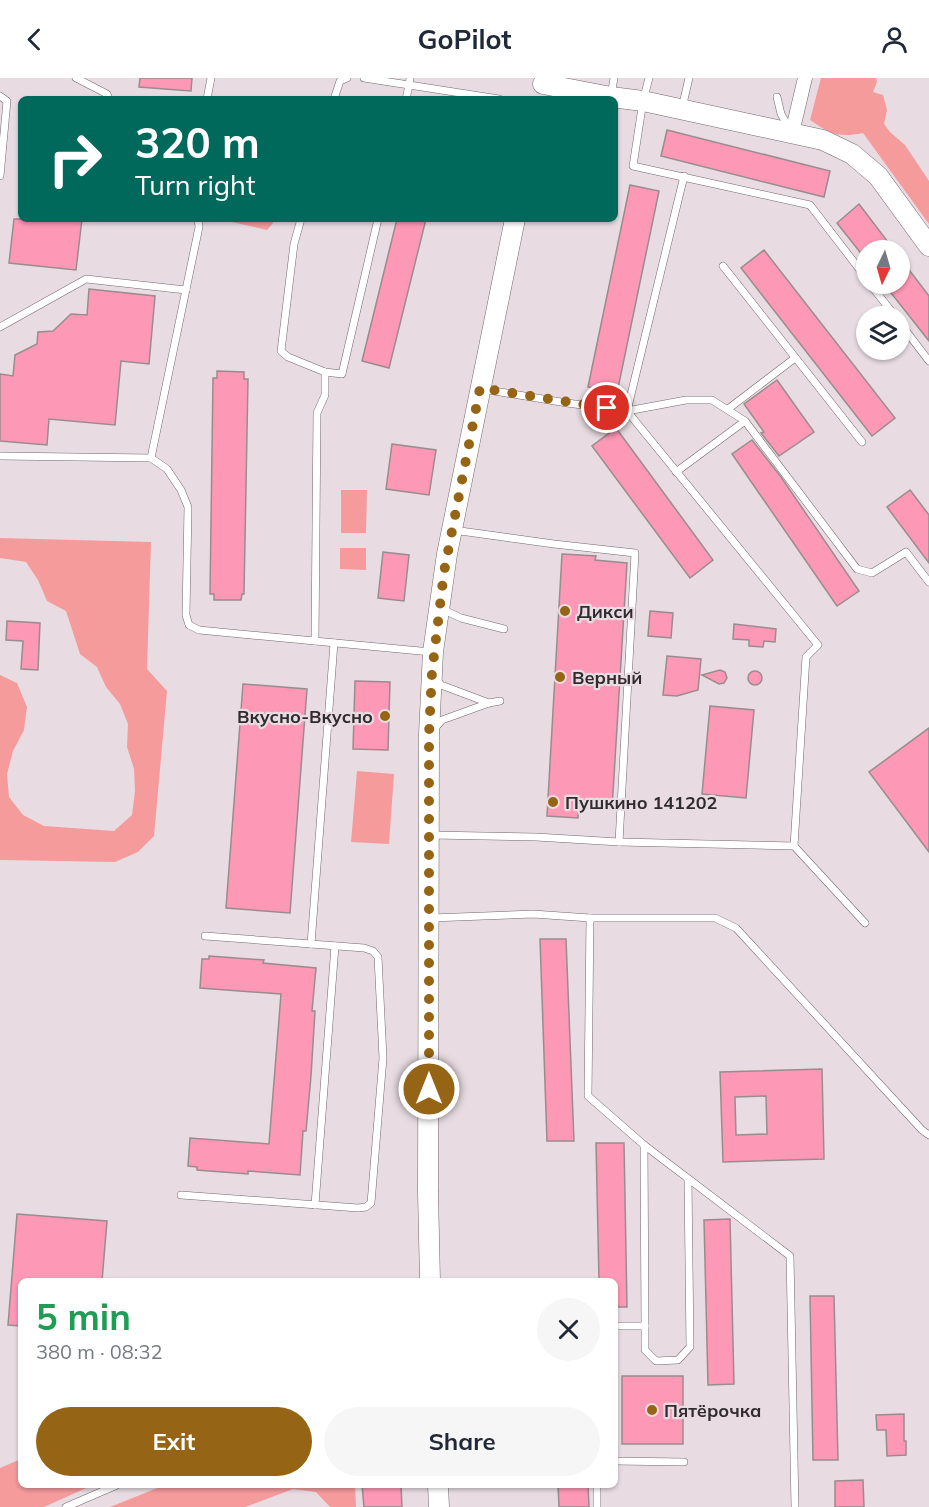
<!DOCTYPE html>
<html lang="en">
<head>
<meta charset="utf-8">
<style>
	:root { --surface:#fff; --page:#f6f6f7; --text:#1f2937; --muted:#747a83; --accent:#956414 }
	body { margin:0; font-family:Mulish,sans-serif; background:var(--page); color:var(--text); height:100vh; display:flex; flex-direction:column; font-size:22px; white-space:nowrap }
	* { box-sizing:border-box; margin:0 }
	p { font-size:20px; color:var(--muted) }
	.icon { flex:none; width:33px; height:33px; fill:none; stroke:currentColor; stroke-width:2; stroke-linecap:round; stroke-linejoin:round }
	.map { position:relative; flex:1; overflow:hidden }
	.drawer { position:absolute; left:18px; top:1200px; width:600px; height:210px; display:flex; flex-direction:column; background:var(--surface); border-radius:9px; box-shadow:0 2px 4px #0004 }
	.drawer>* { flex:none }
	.guide { position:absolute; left:18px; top:18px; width:600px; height:126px; border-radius:9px; box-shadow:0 2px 4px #0004; background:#00695c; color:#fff; overflow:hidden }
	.needle { width:39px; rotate:185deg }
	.buttons { position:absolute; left:856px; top:162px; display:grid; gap:12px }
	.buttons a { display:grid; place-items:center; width:54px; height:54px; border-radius:50%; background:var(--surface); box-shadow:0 2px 4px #0004; font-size:30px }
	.pin { position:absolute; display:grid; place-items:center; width:51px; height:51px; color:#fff; margin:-26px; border:3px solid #fff; border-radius:50%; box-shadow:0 2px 6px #0007 }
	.me { position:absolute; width:66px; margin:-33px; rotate:0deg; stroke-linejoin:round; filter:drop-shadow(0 0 4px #0008) }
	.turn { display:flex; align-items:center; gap:21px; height:126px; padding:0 18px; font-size:27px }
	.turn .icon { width:78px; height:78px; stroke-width:2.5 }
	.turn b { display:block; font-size:42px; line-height:51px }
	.round { display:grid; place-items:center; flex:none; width:63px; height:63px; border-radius:32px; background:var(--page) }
	.headline { display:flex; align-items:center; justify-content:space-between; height:102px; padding:0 18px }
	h1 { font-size:36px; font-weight:700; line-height:45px; color:#1e9e55 }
	.action { display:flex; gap:12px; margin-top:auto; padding:12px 18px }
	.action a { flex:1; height:69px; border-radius:36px; background:var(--accent); color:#fff; font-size:24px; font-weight:700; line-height:69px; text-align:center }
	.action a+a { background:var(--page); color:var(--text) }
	header { display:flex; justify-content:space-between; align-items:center; height:78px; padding:0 18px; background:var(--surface); font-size:27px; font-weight:700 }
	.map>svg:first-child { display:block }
	.green { fill:#f59b9c }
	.building { fill:#fd98b6; stroke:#998c8f; stroke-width:1.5; fill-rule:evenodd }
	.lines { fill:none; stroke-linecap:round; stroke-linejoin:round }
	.lane-casing { stroke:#71676d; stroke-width:8 }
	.street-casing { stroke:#71676d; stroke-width:15 }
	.secondary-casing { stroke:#71676d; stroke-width:21 }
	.lane { stroke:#fff; stroke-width:7 }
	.street { stroke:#fff; stroke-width:14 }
	.secondary { stroke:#fff; stroke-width:20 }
	.route { stroke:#956414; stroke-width:10; stroke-dasharray:0 18 }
	.poi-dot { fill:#956414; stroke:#e8dce2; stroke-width:2 }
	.labels { text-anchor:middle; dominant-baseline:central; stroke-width:4.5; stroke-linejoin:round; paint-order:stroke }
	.poi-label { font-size:18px; font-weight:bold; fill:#302c2e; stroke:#e8dce2; text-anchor:start }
</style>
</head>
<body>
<header><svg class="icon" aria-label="back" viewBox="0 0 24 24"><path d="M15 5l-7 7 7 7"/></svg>GoPilot<svg class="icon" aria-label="person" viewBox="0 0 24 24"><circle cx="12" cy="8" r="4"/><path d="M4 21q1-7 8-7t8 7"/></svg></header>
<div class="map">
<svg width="929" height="1429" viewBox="0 0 929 1429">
	<rect width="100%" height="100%" fill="#e8dce2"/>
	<!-- green -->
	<g class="green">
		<path d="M821 0H876L877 4 873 14 883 17 887 32 884 46 890 54 905 67 929 103V146L863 55C837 60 831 56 810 42Z"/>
		<polygon points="219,141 274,141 273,145 267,152"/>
		<polygon points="341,412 367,412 366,455 341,455"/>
		<polygon points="0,460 151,464 147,591 167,613 154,758 138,774 115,784 0,782 0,597 17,605 27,629 24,652 13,673 7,696 9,719 23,737 44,748 114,753 132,737 135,713 134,691 127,669 128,646 120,626 106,609 97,589 80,576 66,533 47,523 38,502 26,484 0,480"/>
		<polygon points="340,470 366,470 366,492 340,491"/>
		<polygon points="357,693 394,696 389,766 351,764"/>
		<polygon points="21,1381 21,1407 93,1407 44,1429 0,1429 0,1390"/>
		<polygon points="165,1407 355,1407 356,1429 330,1429 316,1414 293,1411 245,1429 110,1429"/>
	</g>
	<!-- building -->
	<g class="building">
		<polygon points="140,0 192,0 191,13 139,9"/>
		<polygon points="667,52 830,93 824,119 661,78"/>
		<polygon points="630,107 659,113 617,315 588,309"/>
		<polygon points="859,126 894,172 867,172 867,183 837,145"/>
		<polygon points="14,141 82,141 76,192 9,185"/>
		<polygon points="397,141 426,141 389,290 362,283"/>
		<polygon points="764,172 895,340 872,358 741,190"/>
		<polygon points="900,180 929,218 929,263 884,206 900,206"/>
		<polygon points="89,211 155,218 149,286 121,283 115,347 49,341 47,367 0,363 0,296 13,298 15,277 37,266 38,254 53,253 71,236 87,237"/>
		<polygon points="217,293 244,294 244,301 248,301 244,516 242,516 241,522 214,522 214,516 210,516 213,300 217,300"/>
		<polygon points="777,302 814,354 779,378 761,355 764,354 744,326"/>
		<polygon points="616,350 713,482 690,500 592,368"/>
		<polygon points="752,362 781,399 859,513 837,528 732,376"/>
		<polygon points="392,366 436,372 429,417 386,411"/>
		<polygon points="910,412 929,437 929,485 887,429"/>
		<polygon points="383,474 409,477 404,523 378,520"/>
		<polygon points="562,476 596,478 595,482 627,485 612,731 579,729 578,740 547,738"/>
		<polygon points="650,533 673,535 671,560 648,558"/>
		<polygon points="7,543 40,545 38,592 21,591 23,563 6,562"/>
		<polygon points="734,546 776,551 775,564 764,563 763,569 749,568 749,562 733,561"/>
		<polygon points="667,578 701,581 698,612 677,618 663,617"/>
		<polygon points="720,592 725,594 727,600 724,605 719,606 702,597"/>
		<circle cx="755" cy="600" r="7"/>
		<polygon points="355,603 390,604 388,672 353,671"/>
		<polygon points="243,606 307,611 290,835 226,830"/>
		<polygon points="710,628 754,632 746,720 702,716"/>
		<polygon points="929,650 929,774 869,694"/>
		<polygon points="540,861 566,861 574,1063 547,1063"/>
		<polygon points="209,878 264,882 263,885 316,890 312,933 315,933 311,998 306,1053 303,1053 300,1097 248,1093 248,1096 197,1092 197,1089 188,1088 190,1060 269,1066 281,916 200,910 202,881 209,881"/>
		<path d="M822 991 824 1081 723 1084 720 994ZM766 1018 767 1056 736 1057 735 1019Z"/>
		<polygon points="596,1065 624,1065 627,1229 615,1229 615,1203 599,1203"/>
		<polygon points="17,1136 107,1143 102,1203 21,1203 21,1248 8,1247"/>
		<polygon points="730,1141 734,1306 708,1307 704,1142"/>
		<polygon points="810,1218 834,1218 838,1382 813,1382"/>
		<rect x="622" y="1298" width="61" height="68"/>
		<polygon points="904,1336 904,1363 906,1363 906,1377 887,1378 886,1352 877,1352 876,1337"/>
		<polygon points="863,1402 864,1429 835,1429 835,1403"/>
		<polygon points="362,1407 401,1407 402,1429 364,1429"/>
		<polygon points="558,1407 588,1407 589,1429 559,1429"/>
	</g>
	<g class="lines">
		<!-- lane casing -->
		<g class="lane-casing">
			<g id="lane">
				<polyline points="76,0 107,16 109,21"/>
				<polyline points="364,0 409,7 410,0"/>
				<polyline points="649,0 643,23 633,88 810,127 867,201"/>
				<polyline points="0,18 7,23 0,98"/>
				<polyline points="611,18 614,0"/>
				<polyline points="777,19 781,36 789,50"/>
				<polyline points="207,21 211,0"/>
				<polyline points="334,21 340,3 347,0"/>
				<polyline points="406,21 409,7 499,21"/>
				<polyline points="682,30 689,0"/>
				<polyline points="301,141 294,166 281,273 288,279 325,294 325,317 317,335 315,563"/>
				<polyline points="723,188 862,364"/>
				<polyline points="870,206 895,238"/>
				<polyline points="900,245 929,283"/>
				<polyline points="0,249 86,201 186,212"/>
				<polyline points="325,294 342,296 378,141"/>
				<polyline points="482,311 567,325 627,333 684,98"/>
				<polyline points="728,331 795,280"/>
				<polyline points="0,378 151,380 199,149 198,141"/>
				<polyline points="151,380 167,391 181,412 188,429 186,537 189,547 199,552 431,574"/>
				<polyline points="676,394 745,343"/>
				<polyline points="442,531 461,540 504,551"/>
				<polyline points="436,600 441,607 489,625"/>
				<polyline points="435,650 442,642 489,625 500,623"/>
				<polyline points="432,757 536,759 619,764 635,475 554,466 453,452"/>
				<polyline points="619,764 794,768 806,579 818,567 627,333 686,322 712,322 745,343 857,491 872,495 906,474 929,504"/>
				<polyline points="794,768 865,845"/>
				<polyline points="431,840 533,836 590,840 715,840 736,850 922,1052 929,1057"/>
				<polyline points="590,840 588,1018 644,1067 790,1178 795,1429"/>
				<polyline points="205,858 311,866"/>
				<polyline points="181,1117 358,1130 366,1129 371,1125 383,980 378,879 373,873 364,870 311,866 334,565"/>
				<polyline points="315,1127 335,868"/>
				<polyline points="615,1248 645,1248 644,1067"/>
				<polyline points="645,1248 645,1272 656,1283 678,1282 690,1269 688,1101"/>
				<polyline points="615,1383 684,1384"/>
				<polyline points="597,1407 597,1429"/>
				<polyline points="66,1429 117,1407"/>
			</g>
		</g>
		<!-- street casing -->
		<g class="street-casing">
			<polyline id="street" points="792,55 805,0"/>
		</g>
		<!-- secondary casing -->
		<g class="secondary-casing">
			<g id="secondary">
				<polyline points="543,6 611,19 643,23 823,62 852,76 878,98 929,168"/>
				<polyline points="430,1203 428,1114 429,656 433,574 447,476 515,141"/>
				<polyline points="438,1407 439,1429"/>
			</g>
		</g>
		<!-- lane -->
		<use href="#lane" class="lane"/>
		<!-- street -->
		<use href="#street" class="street"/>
		<!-- secondary -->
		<use href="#secondary" class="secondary"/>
	</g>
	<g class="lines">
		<!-- route -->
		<polyline class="route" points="429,1011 429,656 432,594 444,494 480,310 607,330"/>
	</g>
	<!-- markers -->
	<g class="poi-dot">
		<circle cx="565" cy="533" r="6"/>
		<circle cx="560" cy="599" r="6"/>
		<circle cx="385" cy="638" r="6"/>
		<circle cx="553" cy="724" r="6"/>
		<circle cx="652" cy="1332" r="6"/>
	</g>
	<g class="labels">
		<!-- poi labels -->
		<g class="poi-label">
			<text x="577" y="533">Дикси</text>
			<text x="572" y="599">Верный</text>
			<text x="373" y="638" text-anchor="end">Вкусно-Вкусно</text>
			<text x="565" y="724">Пушкино 141202</text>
			<text x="664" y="1332">Пятёрочка</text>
		</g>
	</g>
</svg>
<div class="buttons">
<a><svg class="needle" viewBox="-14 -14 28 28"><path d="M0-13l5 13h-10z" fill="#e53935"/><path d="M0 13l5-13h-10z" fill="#747a83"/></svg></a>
<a><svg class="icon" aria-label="layers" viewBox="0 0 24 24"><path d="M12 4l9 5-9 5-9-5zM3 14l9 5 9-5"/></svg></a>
</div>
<div class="pin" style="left:607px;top:330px;background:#d93025"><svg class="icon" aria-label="arrive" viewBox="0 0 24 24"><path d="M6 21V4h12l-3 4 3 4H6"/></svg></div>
<svg class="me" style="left:429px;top:1011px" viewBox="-20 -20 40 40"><circle r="17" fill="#956414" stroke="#fff" stroke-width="3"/><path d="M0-11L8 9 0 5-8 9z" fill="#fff"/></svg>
<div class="guide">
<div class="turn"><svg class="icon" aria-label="right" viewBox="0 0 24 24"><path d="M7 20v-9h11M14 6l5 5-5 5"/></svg><div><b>320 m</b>Turn right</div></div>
</div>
<section class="drawer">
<div class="headline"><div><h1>5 min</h1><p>380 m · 08:32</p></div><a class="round"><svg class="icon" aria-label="close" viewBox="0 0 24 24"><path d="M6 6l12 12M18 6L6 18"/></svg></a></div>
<div class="action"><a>Exit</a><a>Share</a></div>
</section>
</div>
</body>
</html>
